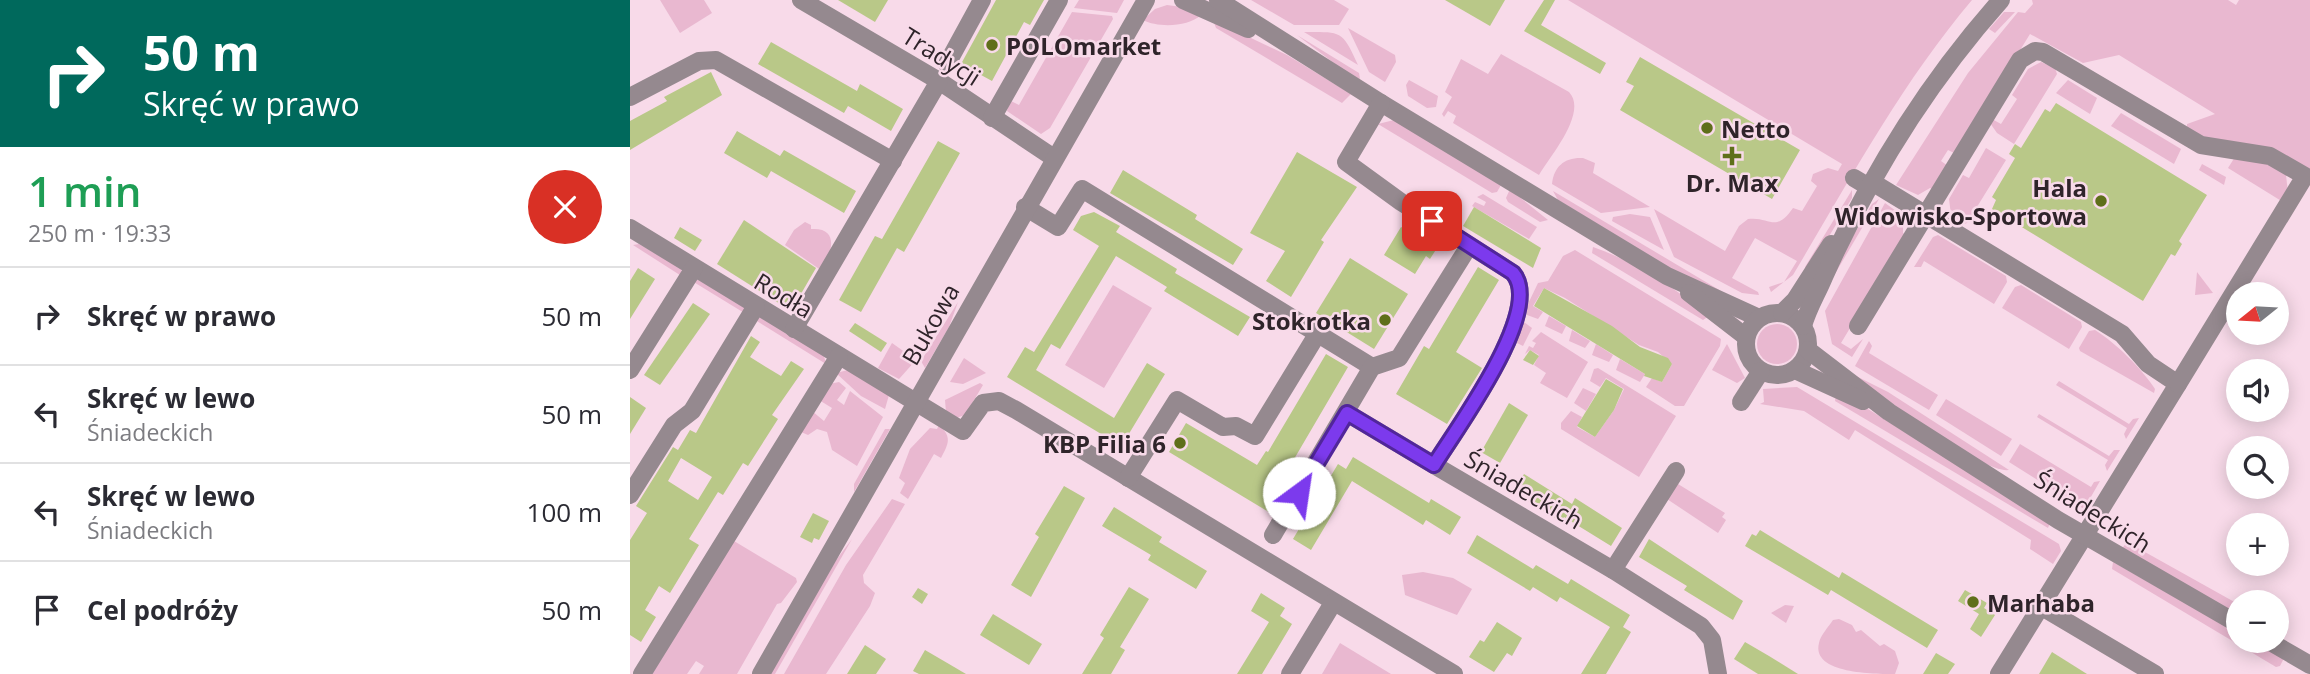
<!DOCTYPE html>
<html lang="pl">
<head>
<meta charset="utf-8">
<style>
	:root { --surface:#fff; --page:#f2f2f3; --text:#2b2b33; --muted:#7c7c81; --line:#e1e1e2 }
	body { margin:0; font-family:"Open Sans",sans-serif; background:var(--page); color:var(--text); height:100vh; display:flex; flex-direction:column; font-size:26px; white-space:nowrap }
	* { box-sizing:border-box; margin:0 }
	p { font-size:23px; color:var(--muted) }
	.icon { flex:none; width:38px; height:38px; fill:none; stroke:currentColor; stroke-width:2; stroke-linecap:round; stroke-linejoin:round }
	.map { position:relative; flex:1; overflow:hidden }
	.sheet { display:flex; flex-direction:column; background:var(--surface); width:630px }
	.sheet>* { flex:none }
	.top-card { background:#00695c; color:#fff; overflow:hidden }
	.needle { width:46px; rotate:252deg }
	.tools { position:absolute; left:1596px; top:282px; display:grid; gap:14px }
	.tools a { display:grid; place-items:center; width:63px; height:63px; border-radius:50%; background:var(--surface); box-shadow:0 4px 18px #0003; font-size:35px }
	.pin { position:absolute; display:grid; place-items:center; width:60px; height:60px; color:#fff; margin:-30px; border-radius:14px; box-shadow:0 4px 10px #0006 }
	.me { position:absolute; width:77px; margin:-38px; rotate:31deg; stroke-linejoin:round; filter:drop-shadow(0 0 5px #0008) }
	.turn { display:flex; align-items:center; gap:24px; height:147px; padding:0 28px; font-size:32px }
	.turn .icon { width:91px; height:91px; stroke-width:2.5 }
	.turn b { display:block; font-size:49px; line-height:60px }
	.round { display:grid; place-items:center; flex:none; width:74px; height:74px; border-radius:37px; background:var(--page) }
	.head { display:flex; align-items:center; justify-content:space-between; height:119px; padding:0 28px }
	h1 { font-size:42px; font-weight:600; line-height:52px; color:#1e9e55 }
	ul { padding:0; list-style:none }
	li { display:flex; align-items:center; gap:21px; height:98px; padding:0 28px; border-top:2px solid var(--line) }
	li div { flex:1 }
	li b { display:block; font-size:26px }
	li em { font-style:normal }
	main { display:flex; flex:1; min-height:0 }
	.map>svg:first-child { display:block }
	.green { fill:#e9b8d0 }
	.building { fill:#b9c888; fill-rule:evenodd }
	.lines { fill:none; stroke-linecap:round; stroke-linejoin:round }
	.minor { stroke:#95898f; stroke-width:18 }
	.route-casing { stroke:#51269a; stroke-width:18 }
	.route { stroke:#7c3aed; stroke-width:12 }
	.poi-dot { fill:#5f6f1a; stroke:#f8dae9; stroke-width:2.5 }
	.labels { text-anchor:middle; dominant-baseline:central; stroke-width:5; stroke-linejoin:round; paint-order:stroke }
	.poi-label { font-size:24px; font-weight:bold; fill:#2f242a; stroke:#f8dae9; text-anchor:start }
	.street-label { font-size:24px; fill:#2f242a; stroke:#f8dae9 }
</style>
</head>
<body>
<main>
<section class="sheet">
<div class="top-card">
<div class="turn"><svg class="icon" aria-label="right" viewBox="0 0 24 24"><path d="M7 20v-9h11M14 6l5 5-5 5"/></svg><div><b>50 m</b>Skręć w prawo</div></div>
</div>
<div class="head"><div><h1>1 min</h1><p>250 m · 19:33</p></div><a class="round" style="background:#d93025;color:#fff"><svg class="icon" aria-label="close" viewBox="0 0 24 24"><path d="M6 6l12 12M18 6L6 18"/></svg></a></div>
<ul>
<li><svg class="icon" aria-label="right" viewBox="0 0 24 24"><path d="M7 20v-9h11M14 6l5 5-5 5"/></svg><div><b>Skręć w prawo</b></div><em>50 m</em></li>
<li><svg class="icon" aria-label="left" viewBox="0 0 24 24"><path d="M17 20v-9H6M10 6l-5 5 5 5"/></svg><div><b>Skręć w lewo</b><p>Śniadeckich</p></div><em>50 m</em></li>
<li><svg class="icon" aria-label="left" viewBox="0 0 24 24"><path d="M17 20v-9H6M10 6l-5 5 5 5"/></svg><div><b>Skręć w lewo</b><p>Śniadeckich</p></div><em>100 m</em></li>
<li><svg class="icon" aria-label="arrive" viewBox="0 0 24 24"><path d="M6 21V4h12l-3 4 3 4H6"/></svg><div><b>Cel podróży</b></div><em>50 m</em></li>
</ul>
</section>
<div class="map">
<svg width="1680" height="674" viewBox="0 0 1680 674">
	<rect width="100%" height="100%" fill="#f8dae9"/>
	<!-- green -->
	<g class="green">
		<polygon points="30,0 74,0 82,13 50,33"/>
		<polygon points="449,0 494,0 487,13 444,8"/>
		<polygon points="621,0 704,0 719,9 709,25 664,25"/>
		<path d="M938 0H1342C1271 84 1219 181 1163 275L1141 292 1139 287 1154 282 1167 261 1125 238 1102 278 1128 292 1129 295 1112 293 1044 257 1024 209 1095 251 1109 226 1118 219C1140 216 1145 234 1163 208L1172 211 1187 186 1181 181 1183 174 1198 168 1208 171 1212 164Z"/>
		<polygon points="1402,0 1598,0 1606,5 1609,0 1680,0 1680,170 1580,141 1557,128 1557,124 1585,114 1489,55 1453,63 1400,34 1326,154 1318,150 1311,161 1318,166 1304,190 1300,188 1288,195 1266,185 1338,73 1388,12 1395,13 1403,4"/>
		<path d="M537 5 552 7 571 15C558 27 528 28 513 20L525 9Z"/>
		<polygon points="442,12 482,16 483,19 420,128 411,134 377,111 379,100 389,105"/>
		<polygon points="1374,12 1385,12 1365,33 1359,29"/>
		<polygon points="583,20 657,55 721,94 712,103 586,28"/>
		<polygon points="718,28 765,55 766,62 755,82 739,72"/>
		<path d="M674 32C712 32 712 30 728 65Z"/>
		<polygon points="667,35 729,73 730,79 721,76"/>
		<path d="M871 54 939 92C958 112 921 155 909 175L823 123 826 116 818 111 814 117 812 114 822 97 815 92 831 59 858 74Z"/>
		<polygon points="1411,62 1425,68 1427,74 1384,144 1367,133 1360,123 1362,119 1371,124 1387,99 1382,95 1398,69"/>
		<polygon points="779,80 808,96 806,107 797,108 778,96 776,85"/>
		<polygon points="1438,80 1467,98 1460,114 1426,93"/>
		<polygon points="1491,113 1551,149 1544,164 1481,126"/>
		<polygon points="764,120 871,185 867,192 862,193 748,124"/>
		<polygon points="1356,148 1376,160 1337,223 1334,224 1321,215 1319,199 1333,175 1339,178"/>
		<polygon points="1605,157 1641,162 1656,175 1658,193 1653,202 1598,168"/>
		<path d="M953 158 965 163 963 173 1020 207 971 213 922 184C924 166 935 157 953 158Z"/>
		<polygon points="1572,164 1596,177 1594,185 1569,170"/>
		<polygon points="880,189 882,191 918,220 910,222 878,202 876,198"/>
		<polygon points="1222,190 1222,198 1177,273 1175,267"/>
		<polygon points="923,191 1091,291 1064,283 928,200"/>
		<polygon points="853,194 907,227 899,239 842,206 845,202 854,206 856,202 847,197"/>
		<polygon points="1249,199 1199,284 1207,263 1242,204"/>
		<polygon points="1255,203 1273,216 1273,233 1276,235 1211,343 1221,349 1233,339 1222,357 1202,344 1195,311"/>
		<polygon points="1000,214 1020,217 1034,250 982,221 983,217"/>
		<path d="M175 222 181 225V229C212 227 200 256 192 271L155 245 164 230Z"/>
		<polygon points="1308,235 1376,276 1377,282 1364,304 1294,261 1291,267 1284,267 1303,237"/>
		<polygon points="9,244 51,268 53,277 3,245"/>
		<path d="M963 247C1006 262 1044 287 1079 316L1073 320 962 253Z"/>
		<polygon points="945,250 1091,339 1090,346 1054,406 1045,406 1016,387 1022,378 1032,382 1042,364 1028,352 1009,345 935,298 914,288 903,306 913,312 908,319 897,315 896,308 908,283 918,281 933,256"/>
		<polygon points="1567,272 1583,293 1565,295"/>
		<polygon points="67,279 116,307 116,314 62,281"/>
		<polygon points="483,285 522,308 474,388 435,365"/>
		<polygon points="1391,285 1451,322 1452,327 1439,349 1372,308 1385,287"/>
		<polygon points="328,302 319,327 295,368 291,361"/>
		<polygon points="129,315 194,356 196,364 122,318"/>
		<polygon points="919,316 936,326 932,334 915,326"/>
		<polygon points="890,319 902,328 893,346 885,342"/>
		<circle cx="1147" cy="344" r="20"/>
		<polygon points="942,330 960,341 955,348 939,341"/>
		<path d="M1465 330C1487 344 1511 368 1525 389L1524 393 1450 351 1449 348 1459 331Z"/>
		<polygon points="911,332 958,362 937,398 910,383 916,373 904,365 909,355 900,350 895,354 899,346 903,348 906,343 902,341"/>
		<polygon points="1239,341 1242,346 1239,353 1308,395 1299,410 1225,366"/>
		<polygon points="262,343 286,360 269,379 248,368"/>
		<polygon points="966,344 983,355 979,362 962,355"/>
		<polygon points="1097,344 1115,378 1107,383 1082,370"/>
		<polygon points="334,358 356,373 333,384 320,382"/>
		<polygon points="990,359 1015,374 1010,382 986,370"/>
		<polygon points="968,368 1046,416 1009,477 931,429 931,423 941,411 952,417 947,427 965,437 984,410 994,389 976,378 970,387 960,381 964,369"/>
		<polygon points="218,370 259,395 255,409 231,396 206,373"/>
		<path d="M1220 373 1258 392 1379 470C1353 474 1243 394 1220 373Z"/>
		<polygon points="1429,381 1499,424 1503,419 1509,418 1496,439 1494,434 1497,428 1426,385"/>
		<polygon points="209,382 216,388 207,400 214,405 220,391 253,417 227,466 202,450 197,432 187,429 178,435 171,432 182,411 194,421 202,408 189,400 199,384"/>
		<polygon points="350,383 353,385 335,415 326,418 316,412 315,400"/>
		<polygon points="1167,387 1429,544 1431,551 1423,564 1400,549 1401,540 1225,430 1219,440 1174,411 1130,404 1134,402 1133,389"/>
		<polygon points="953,388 966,394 956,411 944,403"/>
		<polygon points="1206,395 1238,409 1420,523 1418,528 1205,401"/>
		<polygon points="1316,399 1382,439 1371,456 1306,415"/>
		<polygon points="1409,414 1479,456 1484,450 1490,450 1477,471 1475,465 1478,460 1407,417"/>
		<path d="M309 425C322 437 319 443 311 458L304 454 278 499 270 493 275 483 269 478 280 449 300 428 307 429Z"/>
		<polygon points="255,429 260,429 224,492 224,484"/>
		<polygon points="1390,444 1461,487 1464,482 1470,481 1454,509 1379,462"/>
		<polygon points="1048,484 1095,513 1092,517 1096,520 1088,533 1037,499"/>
		<polygon points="262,499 275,504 233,575 234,583 245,593 240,606 196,674 154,674 216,565"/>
		<polygon points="222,539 145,674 139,674 195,575"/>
		<polygon points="104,541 166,578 167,582 151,603 147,604 107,674 69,674 74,666 66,661 57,674 22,674"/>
		<polygon points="1497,542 1608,604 1608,616 1491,550"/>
		<polygon points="1483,562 1608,633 1608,640 1622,641 1654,658 1650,666 1646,667 1482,569"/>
		<polygon points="793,572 823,578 842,589 827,615 775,595 772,575"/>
		<polygon points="1155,605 1164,606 1156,623 1141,613"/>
		<path d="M1209 619 1222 625 1226 632 1231 630 1250 646 1254 644 1265 651 1269 663 1265 674C1245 674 1181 674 1189 643 1190 636 1199 626 1203 620Z"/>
		<polygon points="710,643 761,674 692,674"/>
	</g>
	<!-- building -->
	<g class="building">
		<polygon points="208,0 258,0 245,22"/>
		<polygon points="366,0 414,0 400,25 394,22 362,81 331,64"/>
		<polygon points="815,0 875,0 860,26"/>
		<polygon points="914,0 925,0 911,25 976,63 970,74 894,31"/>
		<polygon points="141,42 227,91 230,84 273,109 261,131 218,106 214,113 128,64"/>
		<polygon points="1010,57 1170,150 1142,199 990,110 1004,86 996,82"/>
		<polygon points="81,72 92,95 0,150 0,121 37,101 34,97"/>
		<polygon points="1426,103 1577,195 1549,241 1552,244 1545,256 1541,254 1513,301 1362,209 1366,200 1362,197 1385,158 1379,154 1385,144 1391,148 1415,109 1420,112"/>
		<polygon points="107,131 150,156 154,150 226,191 214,213 141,171 137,178 94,153"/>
		<polygon points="308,141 330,153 274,252 267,248 231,312 209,300 245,236 252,239"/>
		<polygon points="667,152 727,187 691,240 694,242 661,297 636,281 655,251 620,233"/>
		<polygon points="493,170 567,215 565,219 613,249 603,265 480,193"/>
		<polygon points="844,207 911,248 903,268 833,226"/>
		<polygon points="464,212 490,226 486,232 547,269 545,273 620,317 608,336 534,291 537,287 486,256 430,349 421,344 406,370 484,418 517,363 535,374 497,437 491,434 486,443 377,377 395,347 404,352 469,246 443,230 451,216"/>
		<polygon points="114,220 186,268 161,311 87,264"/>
		<polygon points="50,227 72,240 65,251 44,238"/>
		<polygon points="771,227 807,248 800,259 796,256 785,274 754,255"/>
		<polygon points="720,258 778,294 744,349 686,313"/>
		<polygon points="848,267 869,280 826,352 852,368 817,424 766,394 794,346 799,349"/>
		<polygon points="8,268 25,279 0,319 0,281"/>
		<polygon points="914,288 982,326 1010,347 1038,358 1042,364 1032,382 1014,376 1015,374 904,306"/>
		<polygon points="63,303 80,314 30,385 14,375"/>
		<polygon points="225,323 257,343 251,352 219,331"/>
		<path d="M121 336 130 342 120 357 136 367 151 376 161 361 174 369 142 415 148 419 118 466 113 463 93 495 88 492 59 539 69 545 40 593 29 586 15 610 26 617 11 642 0 635V540L17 513 6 506 43 447 48 450 60 430 66 433ZM51 458 82 477 68 500 38 481Z"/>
		<polygon points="900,350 909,356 903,365 893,360"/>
		<polygon points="696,354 718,367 660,466 668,471 642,514 539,452 556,423 627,465 636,451 638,452"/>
		<polygon points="976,379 993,389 984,410 965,437 947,426"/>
		<polygon points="0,397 16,408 0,434"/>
		<polygon points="879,403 898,415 870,463 851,452"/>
		<polygon points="723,457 799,503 801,499 831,517 820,535 796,520 793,525 722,481 681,550 663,539 708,464 716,469"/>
		<polygon points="894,474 942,504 945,498 992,528 981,546 934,517 931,522 883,492"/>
		<polygon points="434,486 455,498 401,597 381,585 409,537 405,534"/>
		<polygon points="484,507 532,537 529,542 577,571 566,589 518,560 521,555 472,526"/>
		<polygon points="183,513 199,521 189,540 184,538 182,543 170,537"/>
		<polygon points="1130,530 1209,578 1212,572 1308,630 1297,648 1201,590 1198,595 1115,546 1122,534 1126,536"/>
		<polygon points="847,535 903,569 906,565 938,584 941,579 1000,615 993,627 1001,632 976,674 951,674 980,627 930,597 927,602 903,587 900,591 837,553"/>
		<polygon points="1019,539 1113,601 1103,620 1054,590 1057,586 1009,557"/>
		<polygon points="499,587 519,599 490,647 495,650 481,674 452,674 474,638 470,635"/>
		<polygon points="288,588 298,594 292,604 282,597"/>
		<polygon points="1335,590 1357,603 1354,608 1365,615 1351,637 1340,629 1349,614 1328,601"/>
		<polygon points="631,593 655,608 650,616 662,624 632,674 607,674 639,622 621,611"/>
		<polygon points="363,614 412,644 399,665 350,635"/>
		<polygon points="867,622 892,638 882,656 877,653 864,672 839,657 850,640 854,642"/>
		<polygon points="1115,642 1139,656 1168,674 1128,674 1104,659"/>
		<polygon points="235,645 256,659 246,674 217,674"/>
		<polygon points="295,650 319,664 336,674 289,674 283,671"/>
		<polygon points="1422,652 1457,674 1409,674"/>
		<polygon points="1306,653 1325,664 1318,674 1293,674"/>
	</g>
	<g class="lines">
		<!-- minor -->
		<g class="minor">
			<polyline points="171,0 309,81 424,158"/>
			<polyline points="553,0 618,29"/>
			<polyline points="588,0 751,103 1037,276 1129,318"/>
			<polyline points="317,64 352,0"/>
			<polyline points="0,97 69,61 86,60 263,161"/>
			<path d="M751 103 716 162 771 202 883 273C915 310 826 429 804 465L983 570 1071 626 1082 640 1088 674"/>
			<polyline points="362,118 429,0"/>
			<polyline points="1224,178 1239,187"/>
			<polyline points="1242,182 1492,334 1518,364 1548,384 1369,674"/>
			<polyline points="395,207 428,227 452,189 742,367"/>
			<polyline points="0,228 333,431 353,403 369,401 386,410 824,674"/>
			<polyline points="1059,293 1116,337"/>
			<circle cx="1147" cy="344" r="31"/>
			<polyline points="1152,313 1165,300 1201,244"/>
			<path d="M1173 326C1178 308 1187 294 1194 277 1239 177 1298 82 1371 0"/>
			<polyline points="1228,326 1390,60 1405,51 1413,52 1571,145 1640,156 1675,176 1548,384"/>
			<polyline points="164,329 309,81"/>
			<polyline points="1178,350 1259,412 1428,520 1608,624"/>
			<polyline points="0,370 64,268"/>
			<polyline points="1165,370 1233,401"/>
			<polyline points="1111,402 1131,371"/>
			<polyline points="717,413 804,465"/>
			<polyline points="498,478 547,400 593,427 606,426 625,436 688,333"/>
			<polyline points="0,495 44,425 62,411 126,306"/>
			<polyline points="643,535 742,367 769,358 839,246"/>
			<polyline points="983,570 1046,471"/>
			<polyline points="1412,607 1525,674"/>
			<polyline points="1637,640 1680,665"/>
			<polyline points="12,674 209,356"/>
			<polyline points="131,674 516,0"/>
			<polyline points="660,674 703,603"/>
		</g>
	</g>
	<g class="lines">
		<!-- route casing -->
		<g class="route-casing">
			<path id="route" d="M669 493 717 413 804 465C826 429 915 310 883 273L802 221"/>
		</g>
		<!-- route -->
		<use href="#route" class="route"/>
	</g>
	<!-- markers -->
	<g class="poi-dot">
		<circle cx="362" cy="45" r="7"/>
		<circle cx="1077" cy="128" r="7"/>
		<path d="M1098.5 145.5h7v7h7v7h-7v7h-7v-7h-7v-7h7z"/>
		<circle cx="1471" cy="201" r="7"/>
		<circle cx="755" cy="320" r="7"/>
		<circle cx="550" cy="443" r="7"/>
		<circle cx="1343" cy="602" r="7"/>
	</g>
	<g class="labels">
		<!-- poi labels -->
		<g class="poi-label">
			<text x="376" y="45">POLOmarket</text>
			<text x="1091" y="128">Netto</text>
			<text x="1102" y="182" text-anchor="middle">Dr. Max</text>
			<text x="1457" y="187" text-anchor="end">Hala<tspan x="1457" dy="28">Widowisko-Sportowa</tspan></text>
			<text x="741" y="320" text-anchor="end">Stokrotka</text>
			<text x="536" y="443" text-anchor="end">KBP Filia 6</text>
			<text x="1357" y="602">Marhaba</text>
		</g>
		<!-- street labels -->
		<g class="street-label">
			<text transform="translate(312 56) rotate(32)">Tradycji</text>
			<text transform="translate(154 295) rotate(31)">Rodła</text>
			<text transform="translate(300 324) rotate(-60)">Bukowa</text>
			<text transform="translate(894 489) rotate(30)">Śniadeckich</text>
			<text transform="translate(1463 511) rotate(32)">Śniadeckich</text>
		</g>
	</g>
</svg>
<div class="tools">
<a><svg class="needle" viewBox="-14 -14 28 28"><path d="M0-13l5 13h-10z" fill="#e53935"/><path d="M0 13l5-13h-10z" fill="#7c7c81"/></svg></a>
<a><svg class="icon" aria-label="sound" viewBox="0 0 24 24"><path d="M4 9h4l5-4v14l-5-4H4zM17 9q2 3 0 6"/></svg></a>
<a><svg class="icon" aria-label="search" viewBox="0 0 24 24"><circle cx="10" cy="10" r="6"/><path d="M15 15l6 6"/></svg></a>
<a>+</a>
<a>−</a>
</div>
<div class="pin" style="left:802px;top:221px;background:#d93025"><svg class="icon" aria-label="arrive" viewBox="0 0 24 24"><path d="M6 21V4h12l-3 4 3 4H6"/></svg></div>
<svg class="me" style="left:669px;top:493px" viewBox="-20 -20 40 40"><circle r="19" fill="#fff"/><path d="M0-13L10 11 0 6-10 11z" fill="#7c3aed"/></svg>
</div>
</main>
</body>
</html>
